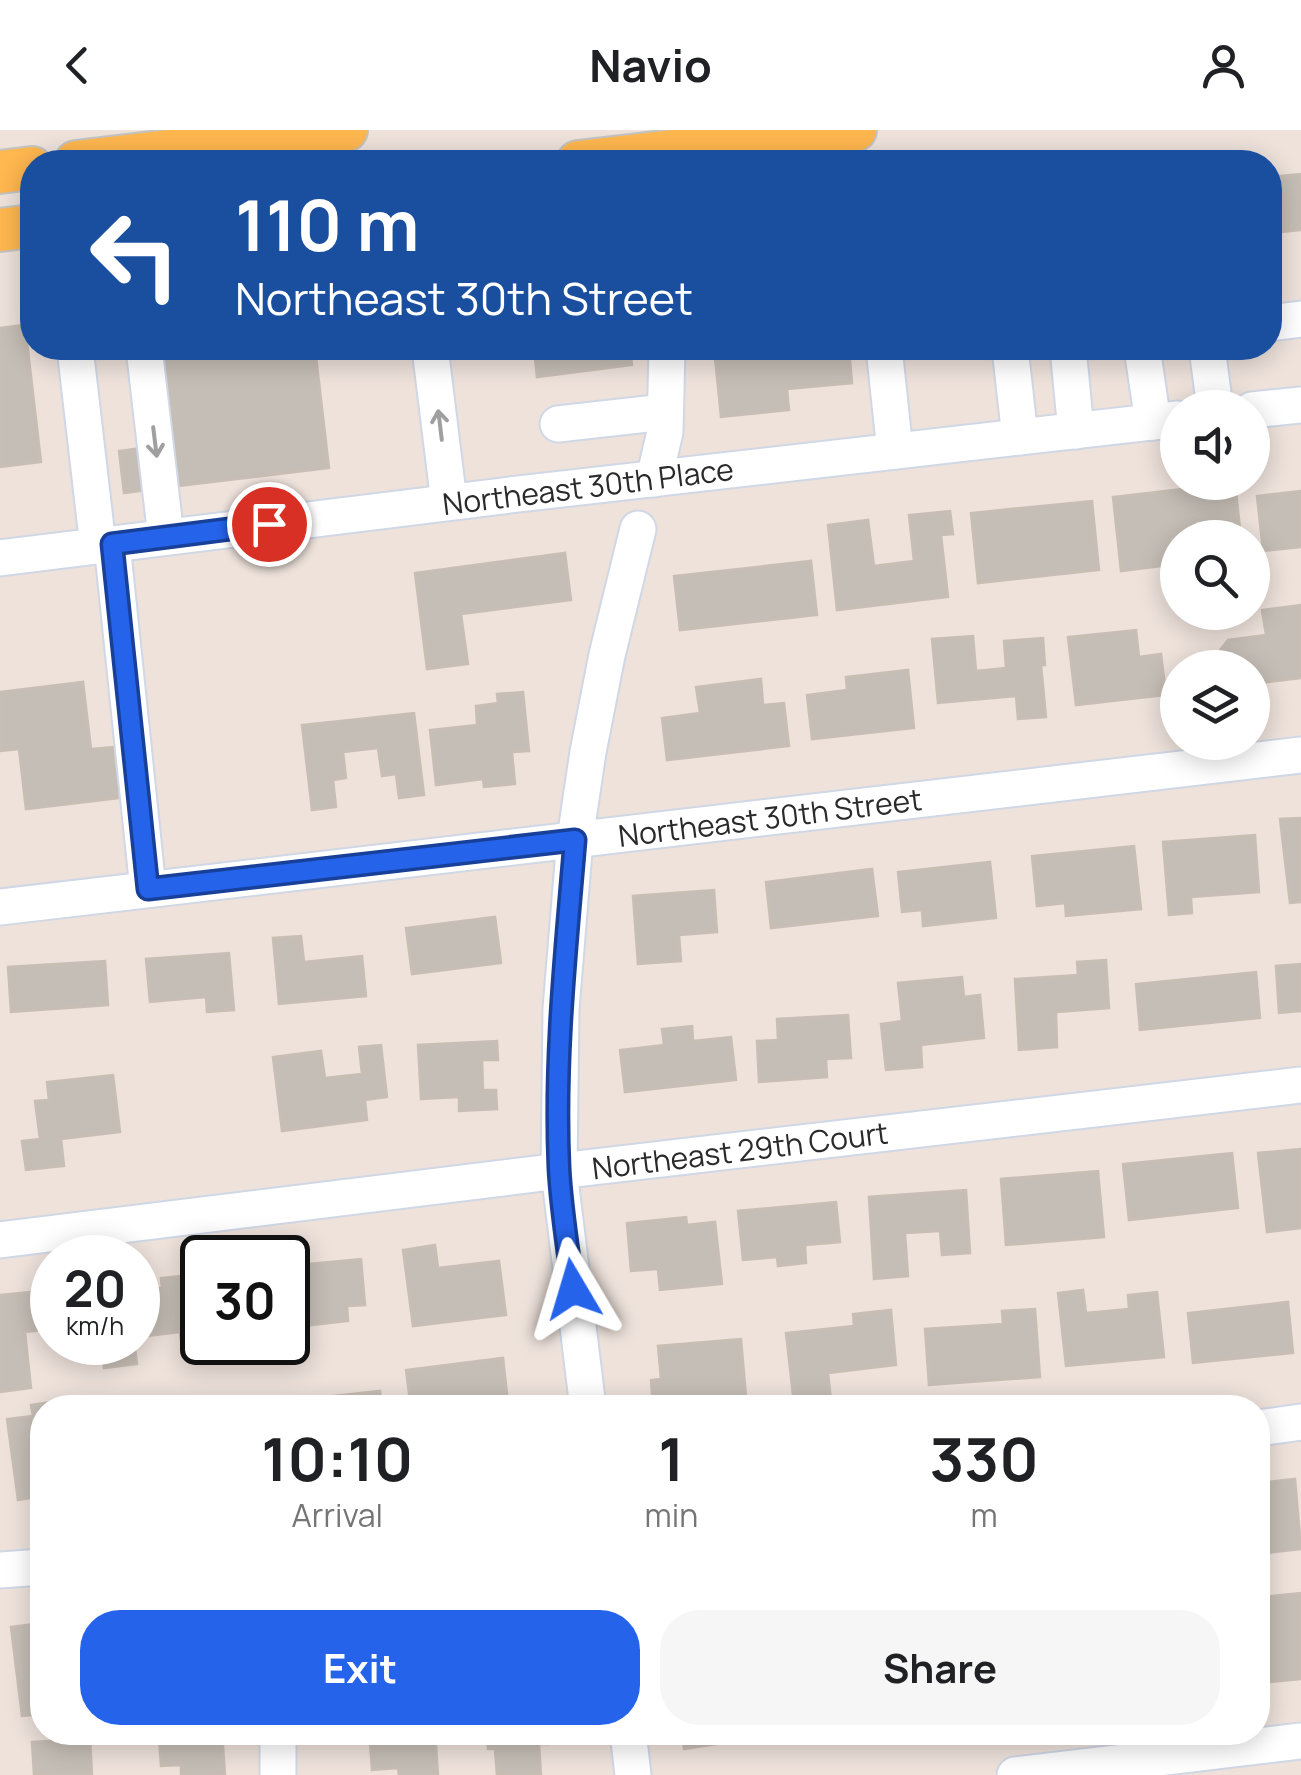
<!DOCTYPE html>
<html lang="en">
<head>
<meta charset="utf-8">
<style>
	:root { --surface:#fff; --page:#f6f6f6; --text:#202124; --muted:#757577; --accent:#2563eb }
	body { margin:0; font-family:Manrope,sans-serif; background:var(--page); color:var(--text); height:100vh; display:flex; flex-direction:column; font-size:38px; white-space:nowrap }
	* { box-sizing:border-box; margin:0 }
	p { font-size:32px; color:var(--muted) }
	.icon { flex:none; width:55px; height:55px; fill:none; stroke:currentColor; stroke-width:2; stroke-linecap:round; stroke-linejoin:round }
	.map { position:relative; flex:1; overflow:hidden }
	.panel { position:absolute; left:30px; top:1265px; width:1240px; height:350px; display:flex; flex-direction:column; background:var(--surface); border-radius:40px; box-shadow:0 5px 25px #0003 }
	.panel>* { flex:none }
	.top-card { position:absolute; left:20px; top:20px; width:1262px; height:210px; border-radius:40px; box-shadow:0 5px 25px #0003; background:#1a4fa0; color:#fff; overflow:hidden }
	.tools { position:absolute; left:1160px; top:260px; display:grid; gap:20px }
	.tools a { display:grid; place-items:center; width:110px; height:110px; border-radius:50%; background:var(--surface); box-shadow:0 5px 25px #0003; font-size:50px }
	.speed { position:absolute; left:30px; top:1105px; display:flex; gap:20px; font-size:50px; font-weight:700; text-align:center }
	.speed>* { display:grid; place-content:center; width:130px; height:130px; border-radius:50%; background:var(--surface); box-shadow:0 5px 25px #0003; line-height:1 }
	.speed small { font-size:25px; font-weight:400 }
	.speed .limit { border:5px solid #111; border-radius:15px; background:#fff; color:#111 }
	.pin { position:absolute; display:grid; place-items:center; width:85px; height:85px; color:#fff; margin:-42px; border:5px solid #fff; border-radius:50%; box-shadow:0 2px 10px #0007 }
	.me { position:absolute; width:110px; margin:-55px; rotate:353deg; stroke-linejoin:round; filter:drop-shadow(0 0 8px #0008) }
	.turn { display:flex; align-items:center; gap:35px; height:210px; padding:0 50px; font-size:45px }
	.turn .icon { width:130px; height:130px; stroke-width:2.5 }
	.turn b { display:block; font-size:70px; line-height:85px }
	.eta { display:flex; justify-content:space-evenly; align-items:center; height:170px; text-align:center }
	.eta b { font-size:60px; font-weight:700; line-height:70px }
	.primary-button { display:flex; gap:20px; margin-top:auto; padding:20px 50px }
	.primary-button a { flex:1; height:115px; border-radius:40px; background:var(--accent); color:#fff; font-size:40px; font-weight:700; line-height:115px; text-align:center }
	.primary-button a+a { background:var(--page); color:var(--text) }
	header { display:flex; justify-content:space-between; align-items:center; height:130px; padding:0 50px; background:var(--surface); font-size:45px; font-weight:700 }
	.map>svg:first-child { display:block }
	.building { fill:#c5beb6; stroke:#c9beb4; stroke-width:2.5 }
	.lines { fill:none; stroke-linecap:round; stroke-linejoin:round }
	.minor-casing { stroke:#d0d7e5; stroke-width:39 }
	.major-casing { stroke:#c3c3c3; stroke-width:46 }
	.minor { stroke:#fff; stroke-width:35 }
	.major { stroke:#ffb74f; stroke-width:42 }
	.oneway { stroke:#9f9f9f }
	.route-casing { stroke:#184099; stroke-width:25 }
	.route { stroke:#2563eb; stroke-width:18 }
	.labels { text-anchor:middle; dominant-baseline:central; stroke-width:8; stroke-linejoin:round; paint-order:stroke }
	.street-label { font-size:30px; fill:#2a2a2a; stroke:#fff }
</style>
</head>
<body>
<header><svg class="icon" aria-label="back" viewBox="0 0 24 24"><path d="M15 5l-7 7 7 7"/></svg>Navio<svg class="icon" aria-label="person" viewBox="0 0 24 24"><circle cx="12" cy="8" r="4"/><path d="M4 21q1-7 8-7t8 7"/></svg></header>
<div class="map">
<svg width="1301" height="1645" viewBox="0 0 1301 1645">
	<rect width="100%" height="100%" fill="#eee2db"/>
	<!-- building -->
	<g class="building">
		<polygon points="1301,44 1301,100 1270,103 1270,47"/>
		<polygon points="25,195 41,332 0,337 0,198"/>
		<polygon points="160,218 315,218 329,338 177,356"/>
		<polygon points="534,218 630,218 632,235 537,247"/>
		<polygon points="714,218 849,218 852,253 787,259 789,280 721,287"/>
		<polygon points="172,314 177,356 124,363 119,321"/>
		<polygon points="1235,353 1241,408 1178,408 1178,434 1121,441 1113,367"/>
		<polygon points="1301,361 1301,417 1263,421 1257,366"/>
		<polygon points="1092,371 1099,440 978,453 971,383"/>
		<polygon points="950,381 953,404 941,405 948,467 837,480 828,395 868,390 874,436 914,431 909,385"/>
		<polygon points="565,423 571,470 461,484 468,534 427,539 415,443"/>
		<polygon points="811,431 817,485 680,500 674,446"/>
		<polygon points="1301,475 1301,548 1252,554 1252,538 1206,538 1228,510 1266,505 1262,480"/>
		<polygon points="1136,500 1139,527 1161,524 1166,565 1076,575 1068,507"/>
		<polygon points="973,506 976,541 1006,538 1004,511 1043,508 1045,535 1041,535 1046,587 1018,589 1016,566 938,573 932,509"/>
		<polygon points="908,540 914,598 812,609 807,565 847,560 846,547"/>
		<polygon points="761,549 763,575 784,573 789,616 667,630 662,588 700,583 696,557"/>
		<polygon points="83,552 91,619 114,617 120,668 26,679 19,619 0,621 0,562"/>
		<polygon points="523,562 529,621 512,622 515,654 484,657 483,649 436,655 430,600 477,595 476,576 498,573 497,564"/>
		<polygon points="414,583 424,665 399,668 396,644 382,646 378,618 343,622 346,648 333,650 336,677 312,680 302,595"/>
		<polygon points="1301,688 1301,772 1290,773 1280,689"/>
		<polygon points="1255,705 1259,762 1191,767 1192,783 1169,785 1163,712"/>
		<polygon points="1134,716 1141,779 1066,786 1065,773 1037,776 1032,726"/>
		<polygon points="990,732 996,788 923,796 922,780 902,782 898,742"/>
		<polygon points="872,739 878,786 771,798 766,752"/>
		<polygon points="714,760 717,802 679,805 681,831 638,834 633,766"/>
		<polygon points="495,787 501,833 412,844 406,798"/>
		<polygon points="301,806 304,832 362,826 366,866 279,874 273,808"/>
		<polygon points="229,823 234,880 207,882 206,867 150,872 146,829"/>
		<polygon points="1106,830 1109,878 1056,882 1057,917 1019,920 1015,849 1078,845 1077,832"/>
		<polygon points="105,831 108,875 11,882 8,837"/>
		<polygon points="1301,834 1301,881 1279,883 1276,836"/>
		<polygon points="1256,842 1260,888 1140,900 1136,854"/>
		<polygon points="962,847 964,867 980,865 984,908 921,915 922,937 886,940 881,894 902,891 898,853"/>
		<polygon points="848,885 851,928 826,929 827,947 759,952 757,911 778,910 777,889"/>
		<polygon points="692,896 693,911 731,907 736,950 625,962 620,920 664,915 662,899"/>
		<polygon points="497,911 498,930 482,930 483,960 496,960 497,979 459,981 459,967 421,969 418,915"/>
		<polygon points="381,915 387,967 365,970 367,990 282,1001 273,927 321,921 325,948 362,944 359,917"/>
		<polygon points="113,945 120,1002 61,1009 64,1036 26,1040 22,1011 40,1009 35,971 49,970 47,952"/>
		<polygon points="1301,1019 1301,1098 1267,1102 1258,1023"/>
		<polygon points="1232,1023 1238,1078 1129,1090 1123,1034"/>
		<polygon points="1098,1041 1104,1107 1006,1115 1001,1049"/>
		<polygon points="966,1060 970,1123 942,1125 940,1101 905,1103 908,1146 874,1149 869,1067"/>
		<polygon points="836,1072 840,1112 805,1115 806,1133 778,1136 777,1127 743,1130 738,1081"/>
		<polygon points="686,1087 687,1095 715,1092 722,1154 660,1160 658,1139 631,1141 627,1093"/>
		<polygon points="435,1115 438,1138 499,1131 506,1185 413,1196 403,1120"/>
		<polygon points="361,1129 365,1175 347,1176 348,1191 311,1195 310,1182 290,1184 294,1220 248,1225 247,1212 288,1212 288,1136"/>
		<polygon points="202,1144 202,1212 211,1212 211,1216 182,1219 180,1202 138,1207 138,1161 162,1158 161,1148"/>
		<polygon points="52,1160 52,1199 25,1202 31,1258 0,1262 0,1165"/>
		<polygon points="1083,1160 1086,1183 1129,1179 1128,1165 1157,1162 1164,1227 1066,1236 1058,1163"/>
		<polygon points="1288,1172 1293,1223 1193,1233 1188,1183"/>
		<polygon points="1035,1179 1040,1247 929,1255 925,1199 1003,1194 1002,1181"/>
		<polygon points="891,1180 896,1235 828,1243 831,1270 794,1274 786,1203 854,1196 853,1184"/>
		<polygon points="741,1209 747,1278 653,1278 651,1250 661,1249 658,1216"/>
		<polygon points="101,1212 134,1212 137,1234 104,1238"/>
		<polygon points="503,1228 508,1273 474,1278 411,1278 406,1240"/>
		<polygon points="380,1261 382,1278 269,1278 269,1273"/>
		<polygon points="65,1270 66,1278 42,1278 42,1366 18,1370 7,1289 33,1286 31,1275"/>
		<polygon points="1295,1349 1301,1419 1258,1424 1258,1353"/>
		<polygon points="1301,1463 1301,1549 1258,1553 1258,1506 1267,1505 1263,1467"/>
		<polygon points="42,1493 42,1584 22,1586 11,1497"/>
		<polygon points="222,1602 225,1645 181,1645 181,1635 161,1636 159,1606"/>
		<polygon points="351,1602 435,1602 438,1645 399,1645 398,1638 372,1640 370,1612 352,1613"/>
		<polygon points="487,1602 547,1602 548,1614 539,1614 541,1645 497,1645 495,1619 488,1619"/>
		<polygon points="682,1602 779,1602 779,1604 684,1619"/>
		<polygon points="90,1609 92,1645 34,1645 32,1612"/>
	</g>
	<g class="lines">
		<!-- minor casing -->
		<g class="minor-casing">
			<g id="minor">
				<polyline points="1270,193 1301,189"/>
				<polyline points="75,218 98,416"/>
				<polyline points="144,218 166,407"/>
				<polyline points="430,218 449,372"/>
				<polyline points="884,218 895,321"/>
				<polyline points="1010,218 1020,307"/>
				<polyline points="1068,218 1076,301"/>
				<polyline points="1142,218 1153,292"/>
				<polyline points="1207,218 1215,278"/>
				<polyline points="1252,280 1301,275"/>
				<polyline points="558,294 665,282"/>
				<polyline points="654,349 665,302 667,218"/>
				<polyline points="112,414 148,759"/>
				<polyline points="0,428 510,365 1178,289"/>
				<polyline points="0,777 1301,625"/>
				<polyline points="0,1110 559,1041 1301,955"/>
				<polyline points="588,1278 559,1041 561,879 575,709 588,622 607,525 638,399"/>
				<polyline points="1258,1298 1301,1292"/>
				<polyline points="0,1440 42,1437"/>
				<polyline points="628,1602 633,1645"/>
				<polyline points="278,1645 278,1602"/>
				<polyline points="1015,1645 1301,1611"/>
			</g>
		</g>
		<!-- major casing -->
		<g class="major-casing">
			<g id="major">
				<polyline points="76,32 346,0"/>
				<polyline points="578,32 855,0"/>
				<polyline points="0,42 32,38"/>
				<polyline points="0,100 32,96"/>
			</g>
		</g>
		<!-- minor -->
		<use href="#minor" class="minor"/>
		<!-- major -->
		<use href="#major" class="major"/>
	</g>
	<!-- one-way arrows -->
	<defs><path id="oneway-shaft" d="M-6 0H5M1.5-3L5.5 0L1.5 3" fill="none" stroke-width="1.6" stroke-linecap="round" stroke-linejoin="round" transform="scale(2.5)"/></defs>
	<g class="oneway">
		<use href="#oneway-shaft" transform="translate(440 295) rotate(-97)"/>
		<use href="#oneway-shaft" transform="translate(155 312) rotate(83)"/>
	</g>
	<g class="lines">
		<!-- route casing -->
		<g class="route-casing">
			<path id="route" d="M269 394 112 414 148 759 575 710C566 818 554 928 559 1038 561 1078 568 1119 573 1159"/>
		</g>
		<!-- route -->
		<use href="#route" class="route"/>
	</g>
	<g class="labels">
		<!-- street labels -->
		<g class="street-label">
			<text transform="translate(588 356) rotate(-7)">Northeast 30th Place</text>
			<text transform="translate(770 687) rotate(-7)">Northeast 30th Street</text>
			<text transform="translate(740 1020) rotate(-7)">Northeast 29th Court</text>
		</g>
	</g>
</svg>
<div class="tools">
<a><svg class="icon" aria-label="sound" viewBox="0 0 24 24"><path d="M4 9h4l5-4v14l-5-4H4zM17 9q2 3 0 6"/></svg></a>
<a><svg class="icon" aria-label="search" viewBox="0 0 24 24"><circle cx="10" cy="10" r="6"/><path d="M15 15l6 6"/></svg></a>
<a><svg class="icon" aria-label="layers" viewBox="0 0 24 24"><path d="M12 4l9 5-9 5-9-5zM3 14l9 5 9-5"/></svg></a>
</div>
<div class="speed"><div>20<small>km/h</small></div><div class="limit">30</div></div>
<div class="pin" style="left:269px;top:394px;background:#d93025"><svg class="icon" aria-label="arrive" viewBox="0 0 24 24"><path d="M6 21V4h12l-3 4 3 4H6"/></svg></div>
<svg class="me" style="left:573px;top:1159px" viewBox="-20 -20 40 40"><path d="M0-17L14 15 0 8-14 15z" fill="#2563eb" stroke="#fff" stroke-width="4"/></svg>
<div class="top-card">
<div class="turn"><svg class="icon" aria-label="left" viewBox="0 0 24 24"><path d="M17 20v-9H6M10 6l-5 5 5 5"/></svg><div><b>110 m</b>Northeast 30th Street</div></div>
</div>
<section class="panel">
<div class="eta">
<div><b>10:10</b><p>Arrival</p></div>
<div><b>1</b><p>min</p></div>
<div><b>330</b><p>m</p></div>
</div>
<div class="primary-button"><a>Exit</a><a>Share</a></div>
</section>
</div>
</body>
</html>
